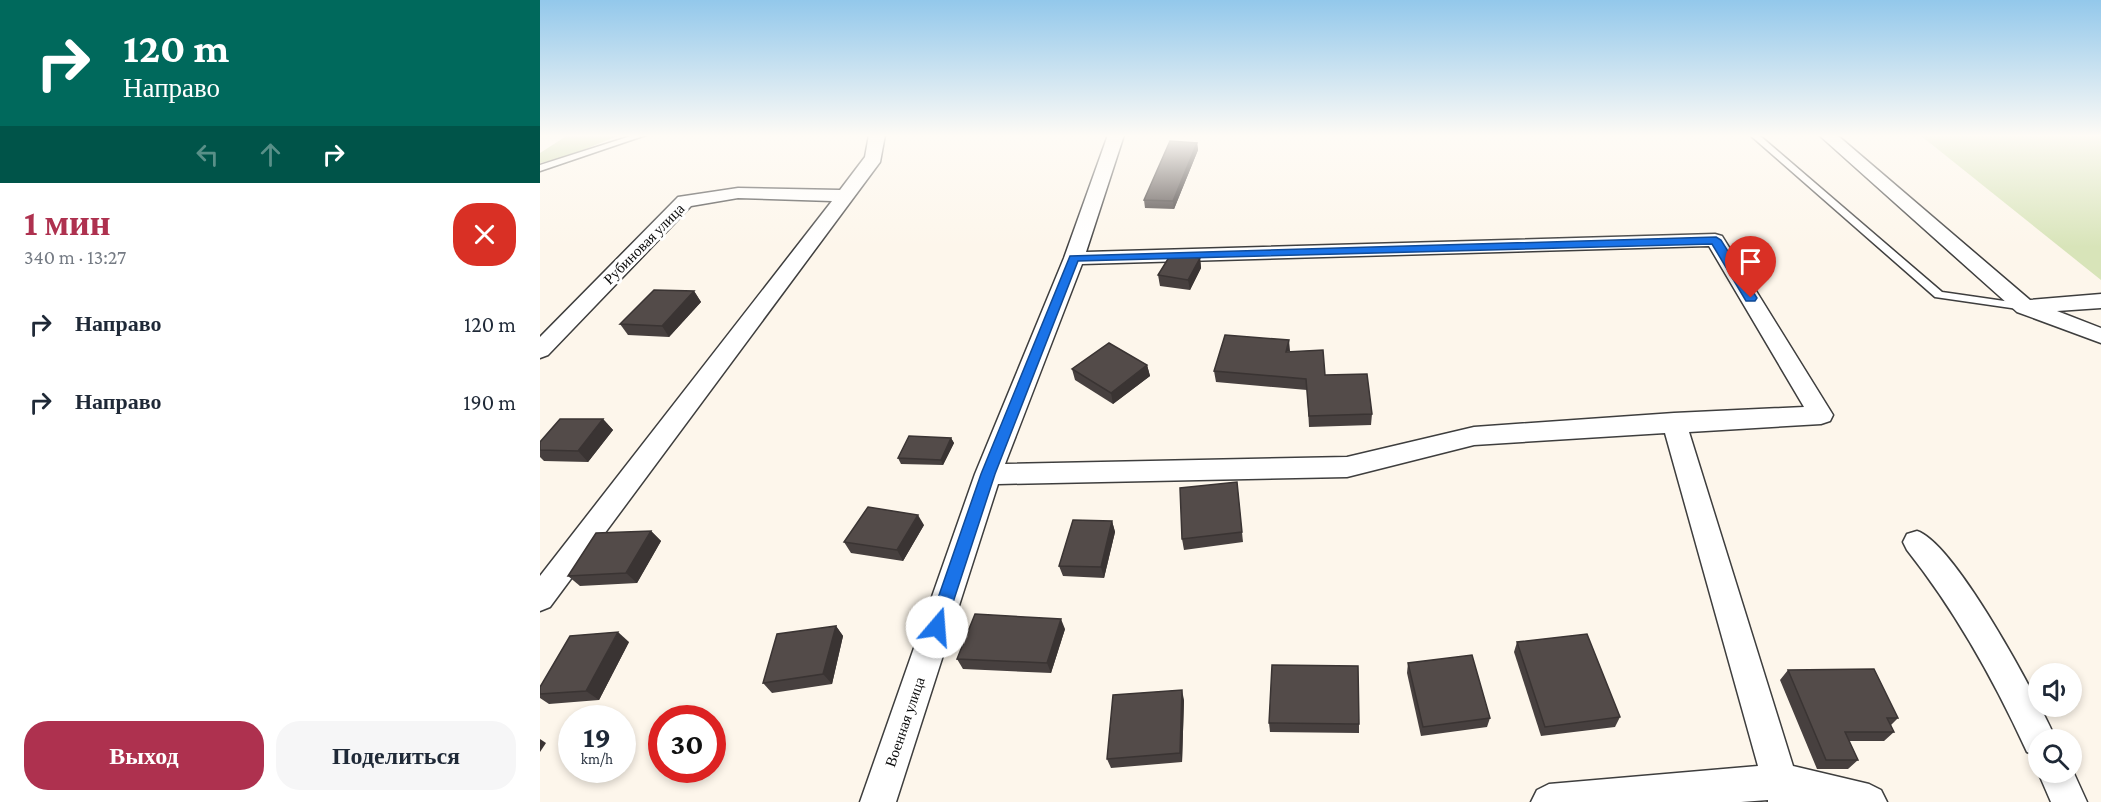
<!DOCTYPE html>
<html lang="ru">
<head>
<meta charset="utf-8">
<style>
	:root { --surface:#fff; --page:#f6f6f7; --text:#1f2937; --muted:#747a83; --accent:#ae314f }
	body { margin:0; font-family:"Crimson Pro",serif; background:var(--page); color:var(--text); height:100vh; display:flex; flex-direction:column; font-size:22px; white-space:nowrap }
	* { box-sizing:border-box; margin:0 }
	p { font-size:20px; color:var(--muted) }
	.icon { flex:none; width:33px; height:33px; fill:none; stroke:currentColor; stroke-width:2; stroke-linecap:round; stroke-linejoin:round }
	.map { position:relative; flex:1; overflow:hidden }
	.panel { display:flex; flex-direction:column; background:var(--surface); width:540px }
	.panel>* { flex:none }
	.guide { background:#00695c; color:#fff; overflow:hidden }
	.controls { position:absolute; left:1488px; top:663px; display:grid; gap:12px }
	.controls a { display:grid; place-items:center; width:54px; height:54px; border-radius:50%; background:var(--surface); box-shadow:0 3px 9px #0003; font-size:30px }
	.speed { position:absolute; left:18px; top:705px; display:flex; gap:12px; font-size:30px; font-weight:700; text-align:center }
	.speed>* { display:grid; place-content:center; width:78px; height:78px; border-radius:50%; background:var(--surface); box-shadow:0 3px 9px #0003; line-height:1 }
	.speed small { font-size:15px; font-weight:400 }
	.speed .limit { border:9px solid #d22; background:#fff; color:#111 }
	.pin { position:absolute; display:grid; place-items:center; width:51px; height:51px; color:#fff; margin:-62px -26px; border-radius:50% 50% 50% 0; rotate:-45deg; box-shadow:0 0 6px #0007 }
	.pin .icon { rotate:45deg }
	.me { position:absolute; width:66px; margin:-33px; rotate:18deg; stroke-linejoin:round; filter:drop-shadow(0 0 4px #0008) }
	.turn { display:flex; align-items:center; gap:21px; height:126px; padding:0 24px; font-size:27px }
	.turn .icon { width:78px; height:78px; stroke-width:2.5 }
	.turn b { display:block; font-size:42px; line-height:51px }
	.lanes { display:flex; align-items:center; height:57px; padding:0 24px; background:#0003; justify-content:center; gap:30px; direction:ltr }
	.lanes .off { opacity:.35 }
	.round { display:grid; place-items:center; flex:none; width:63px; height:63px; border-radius:24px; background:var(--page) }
	.overview { display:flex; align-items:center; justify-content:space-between; height:102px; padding:0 24px }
	h1 { font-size:36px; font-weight:700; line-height:45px; color:var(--accent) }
	.button { display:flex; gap:12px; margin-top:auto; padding:12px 24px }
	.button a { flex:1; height:69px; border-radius:24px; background:var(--accent); color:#fff; font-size:24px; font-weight:700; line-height:69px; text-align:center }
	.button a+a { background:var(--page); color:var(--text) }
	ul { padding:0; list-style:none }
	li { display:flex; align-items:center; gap:18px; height:78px; padding:0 24px }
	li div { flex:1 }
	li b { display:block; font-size:22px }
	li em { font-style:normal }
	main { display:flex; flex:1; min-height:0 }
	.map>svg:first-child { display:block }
	.green { fill:#d8e4b9 }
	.forest { fill:#bfd399 }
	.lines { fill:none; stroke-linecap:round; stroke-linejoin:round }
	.service-casing { stroke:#3e3e3e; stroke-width:3 }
	.minor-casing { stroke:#3e3e3e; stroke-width:3 }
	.service { fill:#fff; fill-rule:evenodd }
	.minor { fill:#fff; fill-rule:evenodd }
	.wall { fill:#47403f }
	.shaded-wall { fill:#3a3433 }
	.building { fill:#534b49; stroke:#3a3433; stroke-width:1.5 }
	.route { fill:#1a73e8; stroke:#114b97; stroke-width:1.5 }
	.labels { text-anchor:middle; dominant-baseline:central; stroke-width:6; stroke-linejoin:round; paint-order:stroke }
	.street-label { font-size:15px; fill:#0b0b0b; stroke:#fff }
</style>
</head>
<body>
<main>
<section class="panel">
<div class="guide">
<div class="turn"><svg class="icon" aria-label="right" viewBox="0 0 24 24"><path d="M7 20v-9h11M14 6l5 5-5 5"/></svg><div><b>120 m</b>Направо</div></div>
<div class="lanes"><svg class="icon off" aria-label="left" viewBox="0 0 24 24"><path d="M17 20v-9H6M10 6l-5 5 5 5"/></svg><svg class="icon off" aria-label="ahead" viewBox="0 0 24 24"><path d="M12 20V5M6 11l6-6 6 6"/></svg><svg class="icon" aria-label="right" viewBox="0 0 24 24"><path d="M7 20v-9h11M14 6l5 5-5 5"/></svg></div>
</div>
<div class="overview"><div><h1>1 мин</h1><p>340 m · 13:27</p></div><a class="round" style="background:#d93025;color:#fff"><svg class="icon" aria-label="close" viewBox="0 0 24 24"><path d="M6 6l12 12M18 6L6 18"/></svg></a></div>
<ul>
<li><svg class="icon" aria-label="right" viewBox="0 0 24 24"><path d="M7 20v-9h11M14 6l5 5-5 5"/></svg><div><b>Направо</b></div><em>120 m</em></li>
<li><svg class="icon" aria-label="right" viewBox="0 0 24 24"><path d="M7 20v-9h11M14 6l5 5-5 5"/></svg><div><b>Направо</b></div><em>190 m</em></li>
</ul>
<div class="button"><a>Выход</a><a>Поделиться</a></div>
</section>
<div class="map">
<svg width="1561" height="802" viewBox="0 0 1561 802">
	<rect width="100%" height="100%" fill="#fdf6eb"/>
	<!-- green -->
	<polygon class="green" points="1380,135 1561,135 1561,280"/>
	<!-- forest -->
	<polygon class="forest" points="28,135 80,135 26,157 0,163 0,153"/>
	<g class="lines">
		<!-- service casing -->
		<g class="service-casing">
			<g id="service">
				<polygon points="94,135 106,135 0,171 0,165"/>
				<polygon points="1210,135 1219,135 1402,292 1485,304 1490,307 1485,310 1395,297"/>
			</g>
		</g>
		<!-- minor casing -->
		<g class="minor-casing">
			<g id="minor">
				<polygon points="329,135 345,135 340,162 10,607 0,611 0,576 292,201 198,198 151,206 8,355 0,358 0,337 138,197 198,188 300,190 325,157"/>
				<path d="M568 135H584L546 252 1175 234 1182 236 1293 415 1290 421 1281 424 1149 432 1253 766 1329 784 1341 790 1347 802H1228V800L1201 802H991L997 790 1009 784 1218 766 1125 433 934 445 807 477 458 484 356 802H320L435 474 524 258ZM1169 246 1264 407 1134 413 934 427 807 457 465 464 542 264Z"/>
				<polygon points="1279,135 1297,135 1490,300 1561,294 1561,308 1517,311 1561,328 1561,343 1477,312"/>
				<path d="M1377 531C1415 543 1499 700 1516 740H1498V756L1487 752C1454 680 1416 612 1367 550L1363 542 1367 534Z"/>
				<polygon points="1532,769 1547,802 1511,802 1498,772 1498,770 1498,772 1532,772"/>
			</g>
		</g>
		<!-- service -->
		<use href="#service" class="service"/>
		<!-- minor -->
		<use href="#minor" class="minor"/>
	</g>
	<!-- wall -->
	<g class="wall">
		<polygon points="657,143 658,150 634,209 605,208 604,200"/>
		<polygon points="660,258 661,268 650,290 620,286 618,275"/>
		<polygon points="154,291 161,302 129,337 88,335 80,324"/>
		<polygon points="749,352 832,414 831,425 769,427 767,390 676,382 674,371"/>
		<polygon points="607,365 610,376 573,404 535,380 532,369"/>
		<polygon points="63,419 73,430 48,462 4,461 0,457 0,442"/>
		<polygon points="411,438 414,443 403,465 361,464 358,458"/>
		<polygon points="697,482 703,542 644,550 642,539"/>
		<polygon points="572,521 575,532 564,578 523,576 519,566"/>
		<polygon points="384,525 363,561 311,553 304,542"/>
		<polygon points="111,531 121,541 97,583 40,586 28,576"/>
		<polygon points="296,626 303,636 292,684 232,693 223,683"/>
		<polygon points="525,629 511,673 423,669 417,659"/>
		<polygon points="89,642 59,700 9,704 0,698 0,687"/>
		<polygon points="977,642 1080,717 1075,727 1001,736 974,652"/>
		<polygon points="868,663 950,718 947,727 881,736 867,673"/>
		<polygon points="1248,670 1358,718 1351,725 1354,732 1344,741 1309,741 1318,760 1308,769 1277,769 1240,680"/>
		<polygon points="644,700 642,762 571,768 567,759"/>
		<polygon points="729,723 819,724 819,733 730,732"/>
	</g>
	<!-- shaded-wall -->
	<g class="shaded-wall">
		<polygon points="657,143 658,150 634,209 633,201"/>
		<polygon points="660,258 661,268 650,290 648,280"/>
		<polygon points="154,291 161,302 129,337 122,326"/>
		<polygon points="749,340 750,351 746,352"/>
		<polygon points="607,365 610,376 573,404 571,393"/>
		<polygon points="63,419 73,430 48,462 38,451"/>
		<polygon points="411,438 414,443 403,465 401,460"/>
		<polygon points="378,515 384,525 363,561 357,550"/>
		<polygon points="572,521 575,532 564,578 561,567"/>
		<polygon points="111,531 121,541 97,583 86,573"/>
		<polygon points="521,619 525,629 511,673 507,663"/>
		<polygon points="296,626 303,636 292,684 283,674"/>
		<polygon points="78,632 89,642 59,700 46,691"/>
		<polygon points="642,690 644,700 642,762 640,753"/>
		<polygon points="0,739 6,743 0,752"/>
	</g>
	<!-- building -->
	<g class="building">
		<polygon points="630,141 657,143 633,201 604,200"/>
		<polygon points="631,254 660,258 648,280 618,275"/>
		<polygon points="114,290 154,291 122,326 80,324"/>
		<polygon points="685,335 749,340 746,352 783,350 785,375 827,374 832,414 769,416 766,379 674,371"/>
		<polygon points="569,343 607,365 571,393 532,369"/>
		<polygon points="20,419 63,419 38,451 0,450 0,442"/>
		<polygon points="369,436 411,438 401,460 358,458"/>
		<polygon points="697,482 702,532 642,539 640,488"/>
		<polygon points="328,507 378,515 357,550 304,542"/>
		<polygon points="533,520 572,521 561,567 519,566"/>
		<polygon points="111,531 86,573 28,576 56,533"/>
		<polygon points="435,614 521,619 507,663 417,659"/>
		<polygon points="296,626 283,674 223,683 237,634"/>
		<polygon points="78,632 46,691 0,694 0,687 30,636"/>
		<polygon points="1047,634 1080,717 1005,727 977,642"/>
		<polygon points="932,655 950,718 883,727 868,663"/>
		<polygon points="732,665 818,666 819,724 729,723"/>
		<polygon points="1334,669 1358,718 1347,718 1354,732 1305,732 1318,760 1286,760 1248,670"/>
		<polygon points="642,690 640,753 567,759 573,695"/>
	</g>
	<!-- sky -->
	<linearGradient id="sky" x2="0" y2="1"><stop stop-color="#93c8eb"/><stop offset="0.55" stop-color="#fefbf6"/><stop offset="1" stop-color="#fefbf6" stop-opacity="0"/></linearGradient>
	<rect width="1561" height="247" fill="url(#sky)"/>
	<!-- route -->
	<polygon class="route" points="1176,237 1181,240 1217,298 1215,301 1206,301 1172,244 538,261 455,474 405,627 403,632 397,635 391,632 388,627 441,474 530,256"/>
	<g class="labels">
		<!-- street labels -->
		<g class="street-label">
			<text transform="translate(104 244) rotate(-45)">Рубиновая улица</text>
			<text transform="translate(365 722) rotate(-71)">Военная улица</text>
		</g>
	</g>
</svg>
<div class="controls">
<a><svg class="icon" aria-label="sound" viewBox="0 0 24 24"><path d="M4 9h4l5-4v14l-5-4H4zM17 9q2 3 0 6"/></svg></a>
<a><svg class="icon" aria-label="search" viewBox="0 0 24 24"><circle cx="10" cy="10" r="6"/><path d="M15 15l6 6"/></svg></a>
</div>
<div class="speed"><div>19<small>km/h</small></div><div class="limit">30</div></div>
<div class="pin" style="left:1211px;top:298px;background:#d93025"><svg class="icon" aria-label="arrive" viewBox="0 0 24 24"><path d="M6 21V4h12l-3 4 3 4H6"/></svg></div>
<svg class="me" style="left:397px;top:627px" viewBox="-20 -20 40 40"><circle r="19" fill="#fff"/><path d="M0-13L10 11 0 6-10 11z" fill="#1a73e8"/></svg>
</div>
</main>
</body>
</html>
